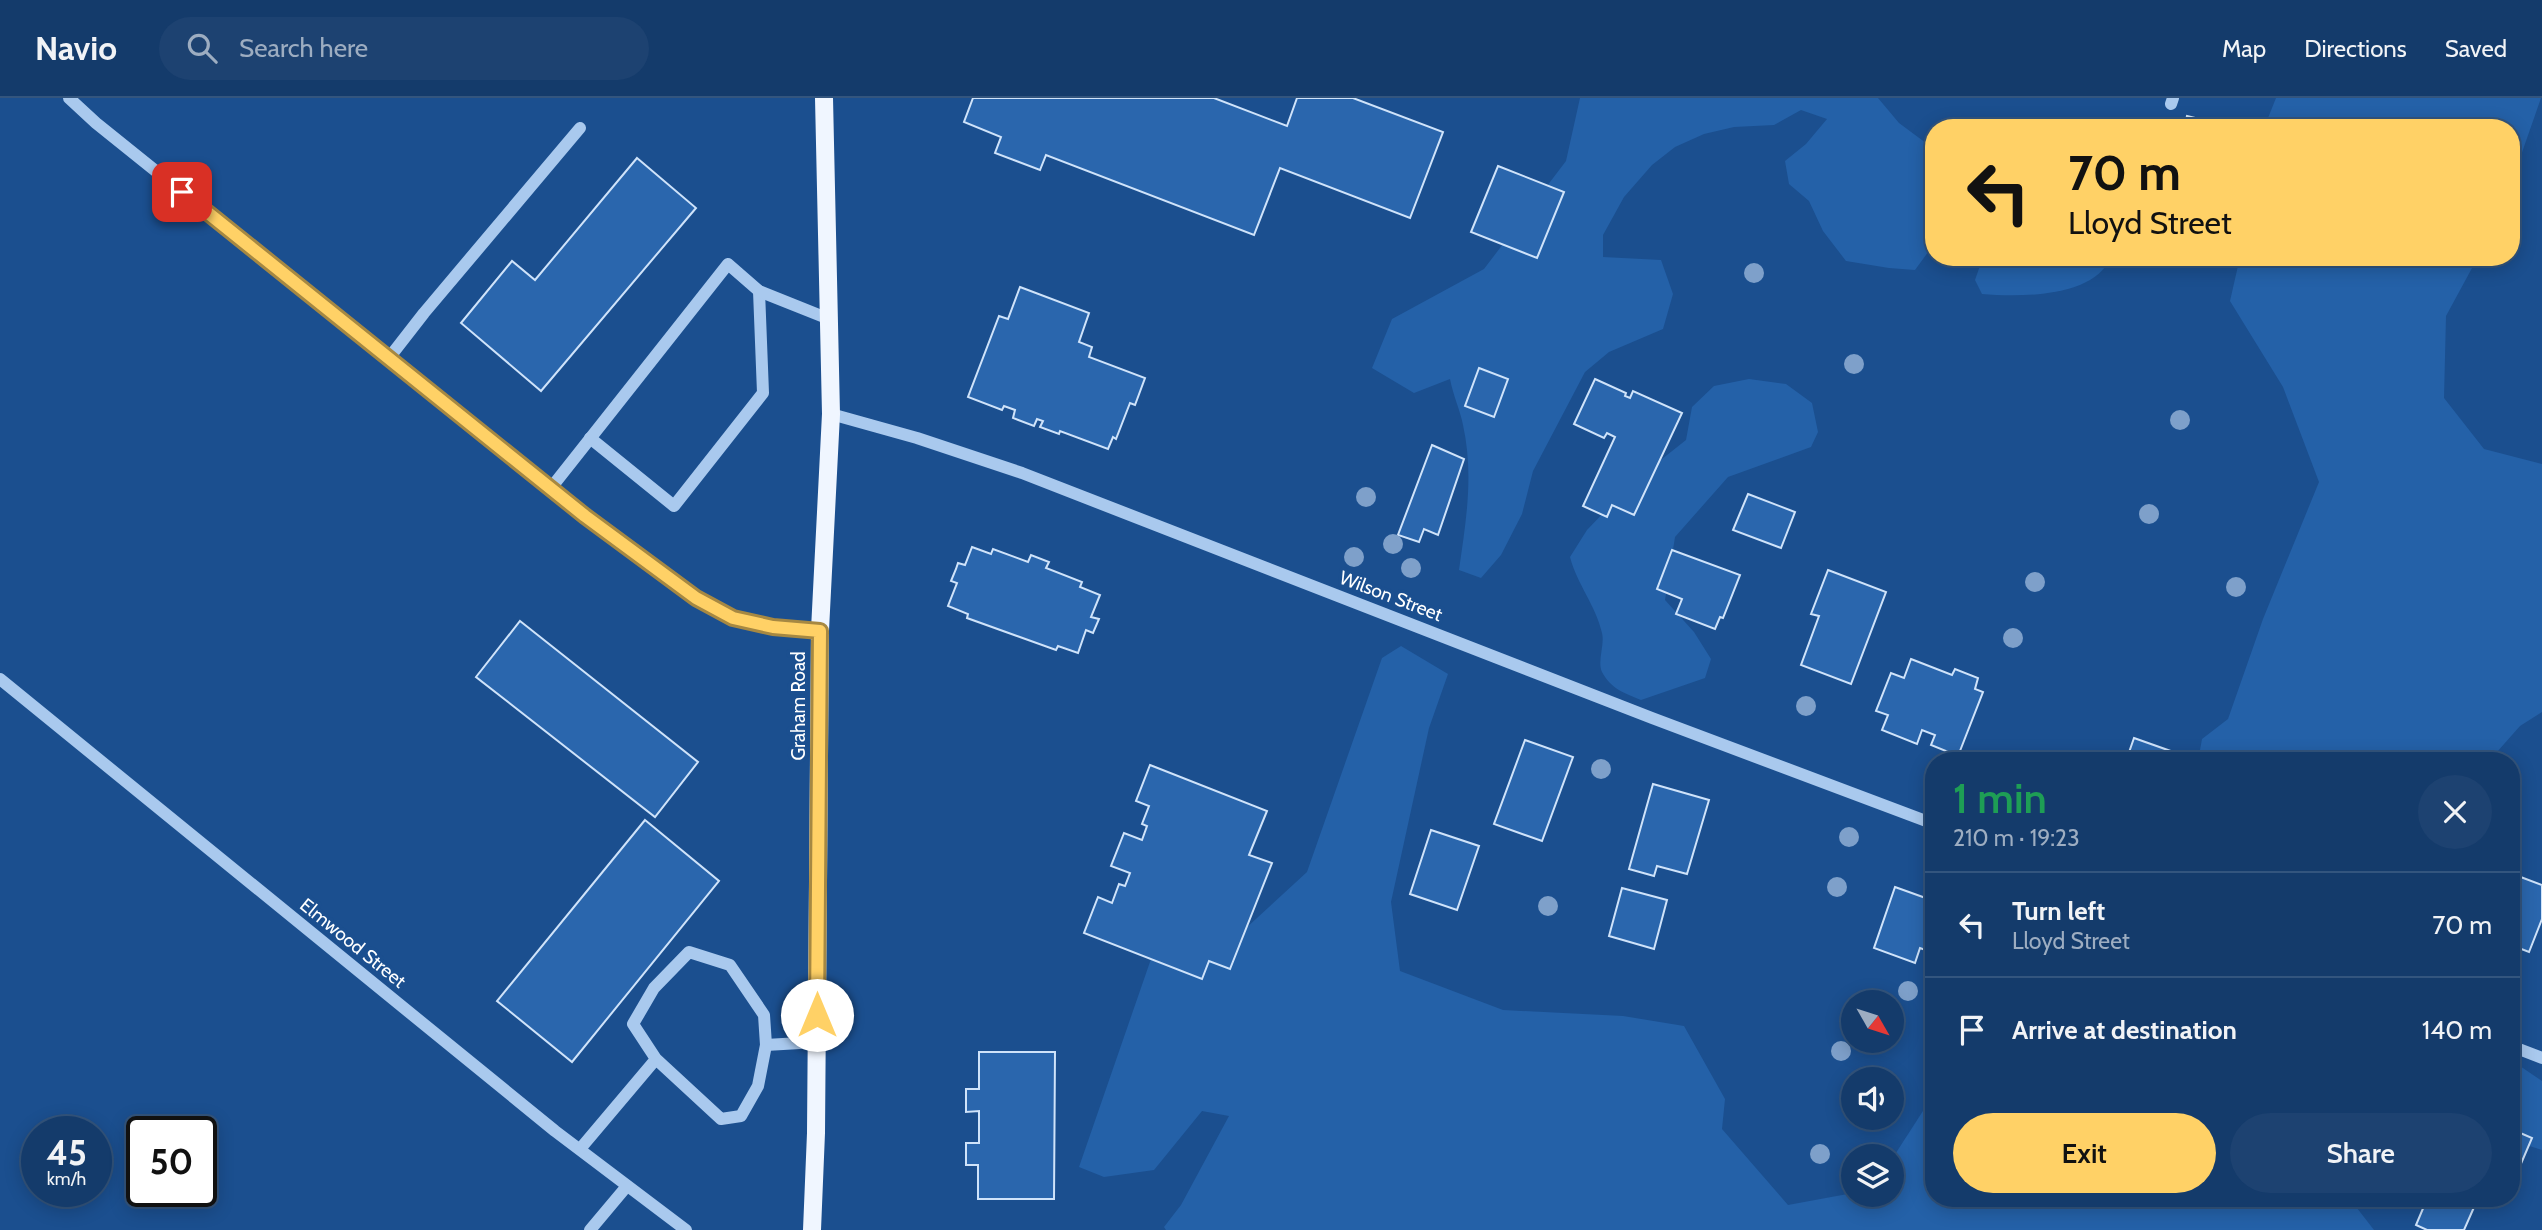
<!DOCTYPE html>
<html lang="en">
<head>
<meta charset="utf-8">
<style>
	:root { --surface:#143b6b; --page:#1d4271; --text:#f1f3f6; --muted:#9dadc1; --line:#33557e; --accent:#ffd166 }
	body { margin:0; font-family:Cabin,sans-serif; background:var(--page); color:var(--text); height:100vh; display:flex; flex-direction:column; font-size:26px; white-space:nowrap }
	* { box-sizing:border-box; margin:0 }
	p { font-size:23px; color:var(--muted) }
	.icon { flex:none; width:38px; height:38px; fill:none; stroke:currentColor; stroke-width:2; stroke-linecap:round; stroke-linejoin:round }
	.map { position:relative; flex:1; overflow:hidden }
	.sheet { position:absolute; left:1925px; top:654px; width:595px; height:455px; display:flex; flex-direction:column; background:var(--surface); border-radius:28px; box-shadow:0 4px 18px #0003,0 0 0 2px var(--line) }
	.sheet>* { flex:none }
	.banner { position:absolute; left:1925px; top:21px; width:595px; height:147px; border-radius:28px; box-shadow:0 4px 18px #0003,0 0 0 2px var(--line); background:#ffd166; color:#111; overflow:hidden }
	.needle { width:46px; rotate:129deg }
	.buttons { position:absolute; left:1841px; top:892px; display:grid; gap:14px }
	.buttons a { display:grid; place-items:center; width:63px; height:63px; border-radius:50%; background:var(--surface); box-shadow:0 4px 18px #0003,0 0 0 2px var(--line); font-size:35px }
	.speed { position:absolute; left:21px; top:1018px; display:flex; gap:14px; font-size:35px; font-weight:700; text-align:center }
	.speed>* { display:grid; place-content:center; width:91px; height:91px; border-radius:50%; background:var(--surface); box-shadow:0 4px 18px #0003,0 0 0 2px var(--line); line-height:1 }
	.speed small { font-size:18px; font-weight:400 }
	.speed .limit { border:4px solid #111; border-radius:10px; background:#fff; color:#111 }
	.pin { position:absolute; display:grid; place-items:center; width:60px; height:60px; color:#fff; margin:-30px; border-radius:14px; box-shadow:0 4px 10px #0006 }
	.me { position:absolute; width:77px; margin:-38px; rotate:0deg; stroke-linejoin:round; filter:drop-shadow(0 0 5px #0008) }
	.turn { display:flex; align-items:center; gap:24px; height:147px; padding:0 28px; font-size:32px }
	.turn .icon { width:91px; height:91px; stroke-width:2.5 }
	.turn b { display:block; font-size:49px; line-height:60px }
	.round { display:grid; place-items:center; flex:none; width:74px; height:74px; border-radius:37px; background:var(--page) }
	.head { display:flex; align-items:center; justify-content:space-between; height:119px; padding:0 28px }
	h1 { font-size:42px; font-weight:600; line-height:52px; color:#1e9e55 }
	.button { display:flex; gap:14px; margin-top:auto; padding:14px 28px }
	.button a { flex:1; height:80px; border-radius:42px; background:var(--accent); color:#111; font-size:28px; font-weight:600; line-height:80px; text-align:center }
	.button a+a { background:var(--page); color:var(--text) }
	ul { padding:0; list-style:none }
	li { display:flex; align-items:center; gap:21px; height:105px; padding:0 28px; border-top:2px solid var(--line) }
	li div { flex:1 }
	li b { display:block; font-size:26px }
	li em { font-style:normal }
	header { display:flex; align-items:center; gap:42px; box-sizing:border-box; height:98px; padding:0 35px; background:var(--surface); border-bottom:2px solid var(--line) }
	header strong { font-size:33px }
	nav { display:flex; gap:38px; margin-inline-start:auto; font-size:24px }
	.search { width:490px; height:63px; background:var(--page); display:flex; align-items:center; gap:18px; box-sizing:border-box; padding:0 24px; border-radius:38px; color:var(--muted); font-size:26px }
	.map>svg:first-child { display:block }
	.green { fill:#2461a8 }
	.building { fill:#2a66ad; stroke:#cfe3fa; stroke-width:2 }
	.lines { fill:none; stroke-linecap:round; stroke-linejoin:round }
	.minor { stroke:#a9c9ee; stroke-width:12 }
	.major { stroke:#f0f6ff; stroke-width:18 }
	.tree { fill:#7ea0ca }
	.route-casing { stroke:#a68842; stroke-width:18 }
	.route { stroke:#ffd166; stroke-width:12 }
	.labels { text-anchor:middle; dominant-baseline:central; stroke-width:7; stroke-linejoin:round; paint-order:stroke }
	.street-label { font-size:19px; fill:#fff; stroke:#1b4f8f }
</style>
</head>
<body>
<header>
<strong>Navio</strong>
<div class="search"><svg class="icon" aria-label="search" viewBox="0 0 24 24"><circle cx="10" cy="10" r="6"/><path d="M15 15l6 6"/></svg>Search here</div>
<nav><a>Map</a><a>Directions</a><a>Saved</a></nav>
</header>
<div class="map">
<svg width="2542" height="1132" viewBox="0 0 2542 1132">
	<rect width="100%" height="100%" fill="#1b4f8f"/>
	<!-- green -->
	<g class="green">
		<path d="M1580 0H1878L1899 25 1934 51V146L1915 172 1889 170 1846 163 1823 133 1809 103 1789 86 1785 63 1806 46 1827 21 1801 12 1774 27 1734 29 1704 36 1675 49 1652 67 1624 99 1603 137V159L1661 162 1673 196 1663 231 1609 254 1585 274 1533 373 1522 416 1501 457 1481 480 1459 472C1466 423 1474 377 1463 327 1460 312 1453 297 1450 281L1414 295 1372 270 1392 221 1484 171 1566 63Z"/>
		<polygon points="2276,0 2541,0 2511,86 2511,30 2264,30"/>
		<path d="M1985 159H2111C2094 200 2020 199 1982 196L1975 182 1982 162Z"/>
		<polygon points="2240,159 2478,159 2446,218 2444,300 2484,351 2542,366 2542,614 2520,628 2489,663 2198,663 2202,641 2228,621 2263,521 2319,384 2283,289 2230,203"/>
		<path d="M1749 281 1786 286 1812 305 1818 334 1811 349 1728 379 1675 439 1665 502 1694 534 1711 561 1705 580 1641 602C1624 595 1611 591 1602 574 1597 563 1605 547 1602 535 1596 508 1577 486 1570 459L1587 432 1633 384 1686 342 1692 309 1714 288Z"/>
		<polygon points="1401,548 1448,576 1429,630 1391,804 1400,873 1503,912 1623,918 1684,928 1725,1001 1722,1031 1788,1107 1853,1095 1853,1097 1892,1097 1892,1061 1932,999 1934,994 1934,1101 2350,1101 2374,1132 1166,1132 1164,1129 1181,1107 1229,1018 1202,1013 1154,1072 1104,1079 1079,1069 1151,861 1209,863 1230,871 1245,831 1307,774 1382,560"/>
		<polygon points="2511,962 2542,983 2542,1052 2511,1042"/>
	</g>
	<!-- building -->
	<g class="building">
		<polygon points="973,0 1214,0 1287,28 1297,0 1353,0 1443,34 1410,120 1280,70 1254,137 1046,57 1040,72 995,55 1001,39 964,24"/>
		<polygon points="2187,18 2236,30 2184,30"/>
		<polygon points="637,60 696,110 541,293 461,225 512,163 535,182"/>
		<polygon points="1498,68 1564,94 1537,160 1471,134"/>
		<polygon points="1020,189 1089,215 1079,244 1092,249 1089,259 1145,280 1135,307 1130,305 1116,341 1113,339 1108,351 1060,333 1059,336 1040,329 1043,323 1037,321 1034,328 1013,320 1015,312 1004,308 1002,312 968,299 999,218 1008,221"/>
		<polygon points="1479,270 1508,281 1494,319 1465,308"/>
		<polygon points="1595,281 1626,295 1625,298 1630,300 1633,293 1682,315 1634,417 1612,407 1607,419 1583,408 1615,339 1607,335 1604,340 1574,326"/>
		<polygon points="1432,347 1464,361 1438,437 1424,431 1419,444 1398,437"/>
		<polygon points="1748,396 1795,414 1781,450 1733,432"/>
		<polygon points="972,449 991,456 993,451 1028,464 1031,457 1049,464 1046,470 1082,484 1080,489 1100,497 1091,519 1099,521 1093,535 1086,532 1078,555 1058,548 1056,552 967,520 968,516 948,508 957,485 951,483 956,471 958,465 965,467"/>
		<polygon points="1672,452 1740,477 1723,520 1720,519 1715,531 1676,516 1682,501 1657,491"/>
		<polygon points="1828,472 1886,494 1851,586 1801,567 1819,518 1811,516"/>
		<polygon points="520,523 698,664 655,719 476,579"/>
		<polygon points="1911,561 1952,577 1955,571 1978,580 1975,591 1983,594 1958,658 1931,647 1935,637 1922,632 1917,646 1882,632 1888,617 1876,613 1891,575 1904,580"/>
		<polygon points="2134,640 2179,656 2177,663 2126,663"/>
		<polygon points="1525,642 1573,659 1542,743 1494,726"/>
		<polygon points="1150,667 1267,713 1249,757 1272,765 1230,871 1209,863 1202,881 1084,835 1098,799 1112,805 1119,786 1125,788 1130,775 1111,768 1124,735 1142,742 1147,728 1142,726 1149,708 1136,703"/>
		<polygon points="1653,686 1709,702 1687,776 1657,768 1654,778 1629,771"/>
		<polygon points="645,722 719,783 572,964 497,903"/>
		<polygon points="1431,732 1479,748 1457,812 1410,796"/>
		<polygon points="2518,778 2542,787 2542,821 2529,854 2511,847 2511,793"/>
		<polygon points="1895,789 1934,803 1934,818 1928,833 1934,835 1934,855 1920,850 1915,865 1874,850"/>
		<polygon points="1622,790 1667,802 1654,851 1609,838"/>
		<polygon points="979,954 1055,954 1054,1101 978,1101 978,1067 966,1067 966,1045 979,1045 979,1013 966,1014 966,991 979,991"/>
		<polygon points="2511,1031 2532,1040 2511,1089"/>
		<polygon points="2427,1101 2460,1101 2475,1107 2464,1132 2427,1132 2416,1127"/>
	</g>
	<g class="lines">
		<!-- minor -->
		<g class="minor">
			<polyline points="69,0 96,25 585,418 696,500 733,520 773,529 820,532"/>
			<polyline points="2171,6 2173,0"/>
			<polyline points="389,260 424,215 580,30"/>
			<polyline points="831,316 917,340 1022,375 1652,620 1934,726"/>
			<polyline points="590,340 674,408 763,295 759,193"/>
			<polyline points="551,390 728,166 759,193 829,221"/>
			<polyline points="0,581 555,1033 686,1132"/>
			<polyline points="766,947 817,944"/>
			<polyline points="2511,948 2542,960"/>
			<polyline points="580,1051 656,961 633,926 654,890 689,854 730,867 764,917 766,947 758,988 741,1018 721,1021 656,961"/>
			<polyline points="590,1132 627,1088"/>
		</g>
		<!-- major -->
		<polyline class="major" points="812,1132 816,1035 820,532 831,316 824,0"/>
	</g>
	<!-- trees -->
	<g class="tree">
		<circle cx="1754" cy="175" r="10"/>
		<circle cx="1854" cy="266" r="10"/>
		<circle cx="2180" cy="322" r="10"/>
		<circle cx="1366" cy="399" r="10"/>
		<circle cx="2149" cy="416" r="10"/>
		<circle cx="1393" cy="446" r="10"/>
		<circle cx="1354" cy="459" r="10"/>
		<circle cx="1411" cy="470" r="10"/>
		<circle cx="2035" cy="484" r="10"/>
		<circle cx="2236" cy="489" r="10"/>
		<circle cx="2013" cy="540" r="10"/>
		<circle cx="1806" cy="608" r="10"/>
		<circle cx="1601" cy="671" r="10"/>
		<circle cx="1849" cy="739" r="10"/>
		<circle cx="1837" cy="789" r="10"/>
		<circle cx="1548" cy="808" r="10"/>
		<circle cx="1908" cy="893" r="10"/>
		<circle cx="1841" cy="953" r="10"/>
		<circle cx="1820" cy="1056" r="10"/>
	</g>
	<g class="lines">
		<!-- route casing -->
		<g class="route-casing">
			<polyline id="route" points="182,94 585,418 696,500 733,520 773,529 820,533 817,917"/>
		</g>
		<!-- route -->
		<use href="#route" class="route"/>
	</g>
	<g class="labels">
		<!-- street labels -->
		<g class="street-label">
			<text transform="translate(1391 498) rotate(21)">Wilson Street</text>
			<text transform="translate(798 608) rotate(-90)">Graham Road</text>
			<text transform="translate(353 845) rotate(39)">Elmwood Street</text>
		</g>
	</g>
</svg>
<div class="buttons">
<a><svg class="needle" viewBox="-14 -14 28 28"><path d="M0-13l5 13h-10z" fill="#e53935"/><path d="M0 13l5-13h-10z" fill="#9dadc1"/></svg></a>
<a><svg class="icon" aria-label="sound" viewBox="0 0 24 24"><path d="M4 9h4l5-4v14l-5-4H4zM17 9q2 3 0 6"/></svg></a>
<a><svg class="icon" aria-label="layers" viewBox="0 0 24 24"><path d="M12 4l9 5-9 5-9-5zM3 14l9 5 9-5"/></svg></a>
</div>
<div class="speed"><div>45<small>km/h</small></div><div class="limit">50</div></div>
<div class="pin" style="left:182px;top:94px;background:#d93025"><svg class="icon" aria-label="arrive" viewBox="0 0 24 24"><path d="M6 21V4h12l-3 4 3 4H6"/></svg></div>
<svg class="me" style="left:817px;top:917px" viewBox="-20 -20 40 40"><circle r="19" fill="#fff"/><path d="M0-13L10 11 0 6-10 11z" fill="#ffd166"/></svg>
<div class="banner">
<div class="turn"><svg class="icon" aria-label="left" viewBox="0 0 24 24"><path d="M17 20v-9H6M10 6l-5 5 5 5"/></svg><div><b>70 m</b>Lloyd Street</div></div>
</div>
<section class="sheet">
<div class="head"><div><h1>1 min</h1><p>210 m · 19:23</p></div><a class="round"><svg class="icon" aria-label="close" viewBox="0 0 24 24"><path d="M6 6l12 12M18 6L6 18"/></svg></a></div>
<ul>
<li><svg class="icon" aria-label="left" viewBox="0 0 24 24"><path d="M17 20v-9H6M10 6l-5 5 5 5"/></svg><div><b>Turn left</b><p>Lloyd Street</p></div><em>70 m</em></li>
<li><svg class="icon" aria-label="arrive" viewBox="0 0 24 24"><path d="M6 21V4h12l-3 4 3 4H6"/></svg><div><b>Arrive at destination</b></div><em>140 m</em></li>
</ul>
<div class="button"><a>Exit</a><a>Share</a></div>
</section>
</div>
</body>
</html>
